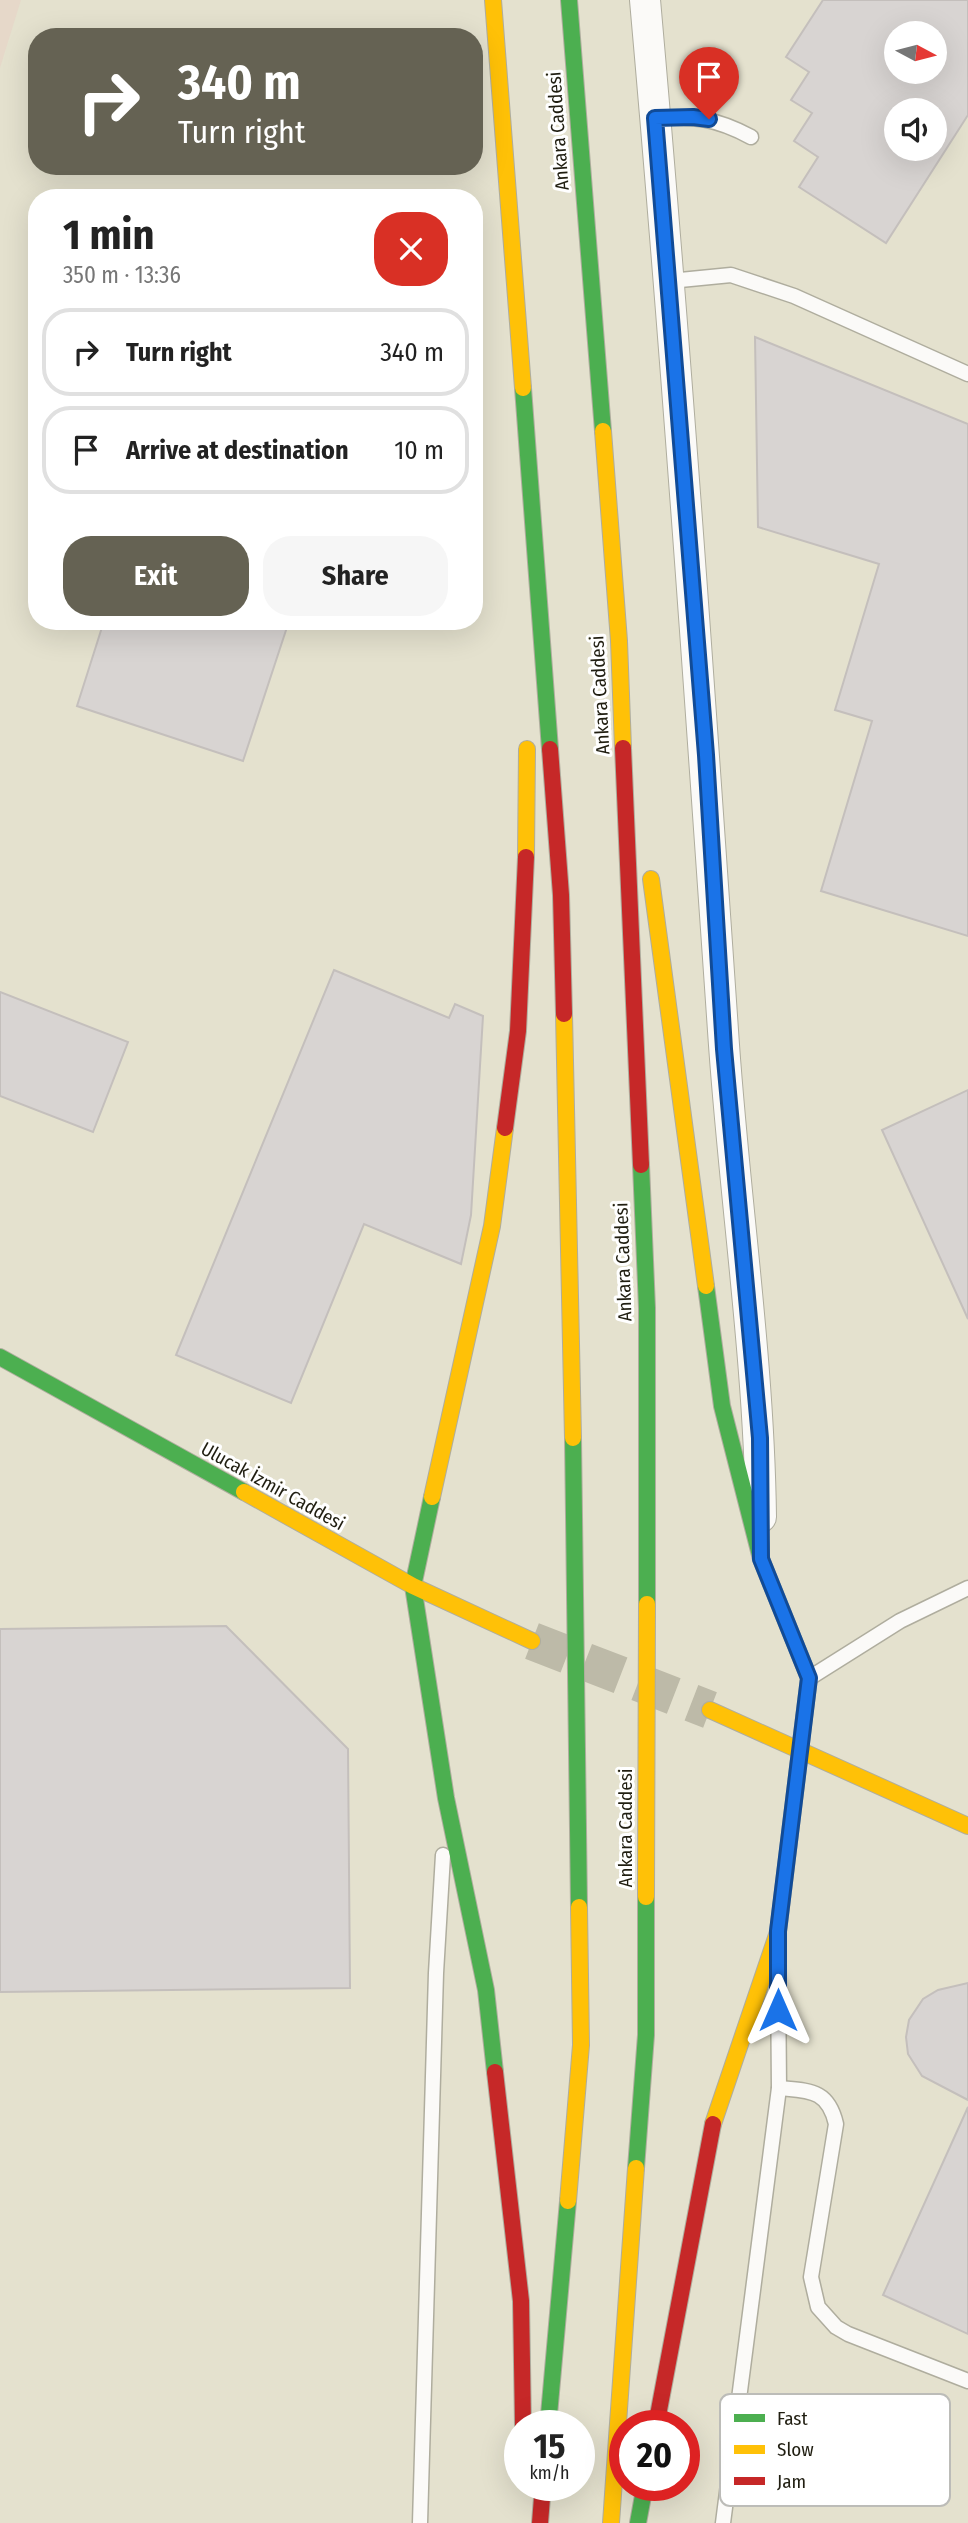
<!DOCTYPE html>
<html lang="en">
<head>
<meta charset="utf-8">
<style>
	:root { --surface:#fff; --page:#f6f6f6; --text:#222; --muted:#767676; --line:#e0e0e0; --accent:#656253 }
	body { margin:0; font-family:"Fira Sans Condensed",sans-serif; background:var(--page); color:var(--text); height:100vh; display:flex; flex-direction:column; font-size:26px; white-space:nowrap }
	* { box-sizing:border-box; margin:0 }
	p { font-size:23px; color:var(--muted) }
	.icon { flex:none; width:38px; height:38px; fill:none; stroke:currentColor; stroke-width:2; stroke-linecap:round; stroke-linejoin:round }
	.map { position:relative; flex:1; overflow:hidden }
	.details { position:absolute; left:28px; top:189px; width:455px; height:441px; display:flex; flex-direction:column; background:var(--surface); border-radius:28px; box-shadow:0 7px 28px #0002 }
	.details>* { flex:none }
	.banner { position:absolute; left:28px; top:28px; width:455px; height:147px; border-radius:28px; box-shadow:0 7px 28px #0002; background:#656253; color:#fff; overflow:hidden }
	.needle { width:46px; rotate:97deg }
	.tools { position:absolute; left:884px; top:21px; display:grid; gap:14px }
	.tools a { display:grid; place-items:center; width:63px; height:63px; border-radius:50%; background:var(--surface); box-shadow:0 7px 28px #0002; font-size:35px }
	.speed { position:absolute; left:504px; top:2410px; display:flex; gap:14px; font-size:35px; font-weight:700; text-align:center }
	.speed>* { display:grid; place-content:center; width:91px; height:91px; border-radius:50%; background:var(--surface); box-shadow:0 7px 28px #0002; line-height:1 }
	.speed small { font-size:18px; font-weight:400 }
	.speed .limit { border:10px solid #d22; background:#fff; color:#111 }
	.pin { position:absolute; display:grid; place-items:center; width:60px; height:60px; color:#fff; margin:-72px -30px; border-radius:50% 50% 50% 0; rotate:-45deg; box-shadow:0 0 7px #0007 }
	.pin .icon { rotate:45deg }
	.me { position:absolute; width:77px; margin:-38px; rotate:0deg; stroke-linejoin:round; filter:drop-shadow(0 0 5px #0008) }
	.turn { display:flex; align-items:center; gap:24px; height:147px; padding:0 35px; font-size:32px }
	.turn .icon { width:91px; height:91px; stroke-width:2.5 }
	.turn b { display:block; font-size:49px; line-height:60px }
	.round { display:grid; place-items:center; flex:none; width:74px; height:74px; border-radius:28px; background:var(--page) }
	.overview { display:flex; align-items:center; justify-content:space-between; height:119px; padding:0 35px }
	h1 { font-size:42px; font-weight:700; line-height:52px }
	.primary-button { display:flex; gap:14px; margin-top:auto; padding:14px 35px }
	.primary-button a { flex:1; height:80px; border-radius:28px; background:var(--accent); color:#fff; font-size:28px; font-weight:700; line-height:80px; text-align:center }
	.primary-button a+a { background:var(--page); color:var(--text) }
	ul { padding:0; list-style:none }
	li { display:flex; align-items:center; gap:21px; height:88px; margin:0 14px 10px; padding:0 21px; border:4px solid var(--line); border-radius:28px }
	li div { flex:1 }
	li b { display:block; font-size:26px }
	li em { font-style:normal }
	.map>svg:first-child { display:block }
	.industrial { fill:#e6d8c9 }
	.building { fill:#d8d4d2; stroke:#c4bfbc; stroke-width:2; fill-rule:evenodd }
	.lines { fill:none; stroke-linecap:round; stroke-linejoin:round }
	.secondary-tunnel { stroke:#bdbaa8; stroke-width:38; stroke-dasharray:38 19; stroke-linecap:butt }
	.lane-casing { stroke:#afad9e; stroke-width:17 }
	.street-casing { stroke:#afad9e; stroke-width:32 }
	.fast-casing { stroke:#afad9e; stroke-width:18 }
	.slow-casing { stroke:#afad9e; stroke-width:18 }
	.jam-casing { stroke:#afad9e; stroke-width:18 }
	.lane { stroke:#fbfaf8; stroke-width:14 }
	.street { stroke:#fbfaf8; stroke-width:30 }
	.fast { stroke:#4caf50; stroke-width:16 }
	.slow { stroke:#ffc107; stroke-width:16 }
	.jam { stroke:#c62828; stroke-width:16 }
	.route-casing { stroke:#114b97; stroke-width:18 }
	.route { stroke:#1a73e8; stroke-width:12 }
	.labels { text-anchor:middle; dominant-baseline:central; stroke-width:6; stroke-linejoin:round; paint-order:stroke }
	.street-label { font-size:19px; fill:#201e11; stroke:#fff }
	.key { fill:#fff; stroke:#bcbcb8; stroke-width:2 }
	.key-label { font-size:19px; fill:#201e11 }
</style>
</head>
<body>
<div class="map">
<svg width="968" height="2523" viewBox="0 0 968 2523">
	<rect width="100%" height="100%" fill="#e4e1ce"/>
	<!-- industrial -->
	<polygon class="industrial" points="0,0 21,0 0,68"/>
	<!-- building -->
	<g class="building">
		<path d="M823 0H968V115L886 243 799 187 818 157 794 141 812 113 791 100 809 72 786 57ZM896 33H934V72H896ZM896 110H934V149H896Z"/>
		<polygon points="755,337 968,424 968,936 821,891 872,721 835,710 879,564 758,527"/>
		<polygon points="104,621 289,621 243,761 77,706"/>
		<polygon points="334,970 449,1018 455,1004 483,1016 471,1215 461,1264 364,1224 291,1403 176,1355"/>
		<polygon points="0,992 128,1042 93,1132 0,1096"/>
		<polygon points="968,1090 968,1319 882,1130"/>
		<polygon points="226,1626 348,1749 350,1988 0,1992 0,1629"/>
		<polygon points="968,1983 968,2100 922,2076 908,2054 906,2037 909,2020 923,1999 938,1990"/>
		<polygon points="968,2107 968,2334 883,2295"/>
	</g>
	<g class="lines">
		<!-- secondary-tunnel -->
		<polyline class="secondary-tunnel" points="532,1641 710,1710"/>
		<!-- lane casing -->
		<g class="lane-casing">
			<g id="lane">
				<path d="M655 118C694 116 716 118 751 137"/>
				<polyline points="670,281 731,275 794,296 968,374"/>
				<polyline points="811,1677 900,1621 968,1588"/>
				<path d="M779 2088C809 2091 828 2089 836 2124L811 2277 818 2307 836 2327 848 2334 968 2381"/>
				<polyline points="420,2523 436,1973 443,1855"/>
				<polyline points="723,2523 779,2088 778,1975"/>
			</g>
		</g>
		<!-- street casing -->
		<g class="street-casing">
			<path id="street" d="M645 0C676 348 700 696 724 1045 735 1202 759 1359 761 1517"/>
		</g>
		<!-- fast casing -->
		<g class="fast-casing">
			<g id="fast">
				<polyline points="569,0 603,431"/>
				<polyline points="523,388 550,749"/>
				<polyline points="641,1165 647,1308 647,1604"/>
				<polyline points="706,1286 722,1406 761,1559 809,1678 804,1718"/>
				<polyline points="0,1357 244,1492"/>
				<polyline points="573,1438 579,1907"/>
				<polyline points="432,1497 413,1586 446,1798 486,1990 495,2072"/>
				<polyline points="636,2168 646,2035 646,1897"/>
				<polyline points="548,2426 568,2201"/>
				<polyline points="638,2523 645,2485"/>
			</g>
		</g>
		<!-- slow casing -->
		<g class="slow-casing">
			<g id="slow">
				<polyline points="493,0 523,388"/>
				<polyline points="603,431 619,641 623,748"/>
				<polyline points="526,857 527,749"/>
				<polyline points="651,879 706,1286"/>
				<polyline points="564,1014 573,1438"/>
				<polyline points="244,1492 413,1586 532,1641"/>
				<polyline points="432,1497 492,1226 505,1128"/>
				<polyline points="710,1710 968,1826"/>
				<polyline points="646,1897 647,1604"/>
				<polyline points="713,2124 778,1932 804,1718"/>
				<polyline points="568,2201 581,2045 579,1907"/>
				<polyline points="611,2523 636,2168"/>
			</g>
		</g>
		<!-- jam casing -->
		<g class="jam-casing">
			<g id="jam">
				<polyline points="623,748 641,1165"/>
				<polyline points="550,749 561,895 564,1014"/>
				<polyline points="505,1128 518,1031 526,857"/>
				<polyline points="495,2072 521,2301 523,2426"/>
				<polyline points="656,2426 713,2124"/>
				<polyline points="540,2523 543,2485"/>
			</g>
		</g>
		<!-- lane -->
		<use href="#lane" class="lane"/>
		<!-- street -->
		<use href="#street" class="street"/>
		<!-- fast -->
		<use href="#fast" class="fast"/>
		<!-- slow -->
		<use href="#slow" class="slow"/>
		<!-- jam -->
		<use href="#jam" class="jam"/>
	</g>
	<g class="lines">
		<!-- route casing -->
		<g class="route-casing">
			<polyline id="route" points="709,119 693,117 655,118 706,755 724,1049 760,1438 761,1559 809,1678 778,1931 778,2010"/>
		</g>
		<!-- route -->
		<use href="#route" class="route"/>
	</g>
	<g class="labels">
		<!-- street labels -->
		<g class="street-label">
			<text transform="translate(558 131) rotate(-94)">Ankara Caddesi</text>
			<text transform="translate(600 695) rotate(-93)">Ankara Caddesi</text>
			<text transform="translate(623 1262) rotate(-92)">Ankara Caddesi</text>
			<text transform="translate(273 1486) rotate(29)">Ulucak İzmir Caddesi</text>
			<text transform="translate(625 1828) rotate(-90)">Ankara Caddesi</text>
		</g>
	</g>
	<!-- legend -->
	<rect x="720" y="2394" width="230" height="112" rx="10" class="key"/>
	<rect x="734" y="2414" width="31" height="8" fill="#4caf50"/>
	<rect x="734" y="2445" width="31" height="9" fill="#ffc107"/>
	<rect x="734" y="2477" width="31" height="8" fill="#c62828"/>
	<g class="key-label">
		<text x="777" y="2425">Fast</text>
		<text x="777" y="2456">Slow</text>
		<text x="777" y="2488">Jam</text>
	</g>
</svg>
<div class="tools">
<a><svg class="needle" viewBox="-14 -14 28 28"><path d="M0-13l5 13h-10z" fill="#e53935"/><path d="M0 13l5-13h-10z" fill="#767676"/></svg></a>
<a><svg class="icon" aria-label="sound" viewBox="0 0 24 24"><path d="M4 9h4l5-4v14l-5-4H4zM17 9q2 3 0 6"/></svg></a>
</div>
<div class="speed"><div>15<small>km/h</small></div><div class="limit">20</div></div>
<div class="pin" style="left:709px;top:119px;background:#d93025"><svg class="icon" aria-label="arrive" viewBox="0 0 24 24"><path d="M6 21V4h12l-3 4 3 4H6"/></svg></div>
<svg class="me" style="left:778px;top:2010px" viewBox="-20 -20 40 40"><path d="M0-17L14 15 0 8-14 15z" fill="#1a73e8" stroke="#fff" stroke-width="4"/></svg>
<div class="banner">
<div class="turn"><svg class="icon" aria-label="right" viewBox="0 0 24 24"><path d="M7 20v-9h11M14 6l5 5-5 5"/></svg><div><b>340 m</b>Turn right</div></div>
</div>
<section class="details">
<div class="overview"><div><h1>1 min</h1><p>350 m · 13:36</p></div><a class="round" style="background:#d93025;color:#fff"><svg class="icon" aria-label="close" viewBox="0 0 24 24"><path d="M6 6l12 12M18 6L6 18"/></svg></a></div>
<ul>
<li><svg class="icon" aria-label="right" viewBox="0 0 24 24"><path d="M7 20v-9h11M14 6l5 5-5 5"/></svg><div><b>Turn right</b></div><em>340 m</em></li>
<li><svg class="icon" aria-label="arrive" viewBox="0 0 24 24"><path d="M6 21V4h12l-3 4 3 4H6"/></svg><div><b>Arrive at destination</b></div><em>10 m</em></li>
</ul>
<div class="primary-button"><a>Exit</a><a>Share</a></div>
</section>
</div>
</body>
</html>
